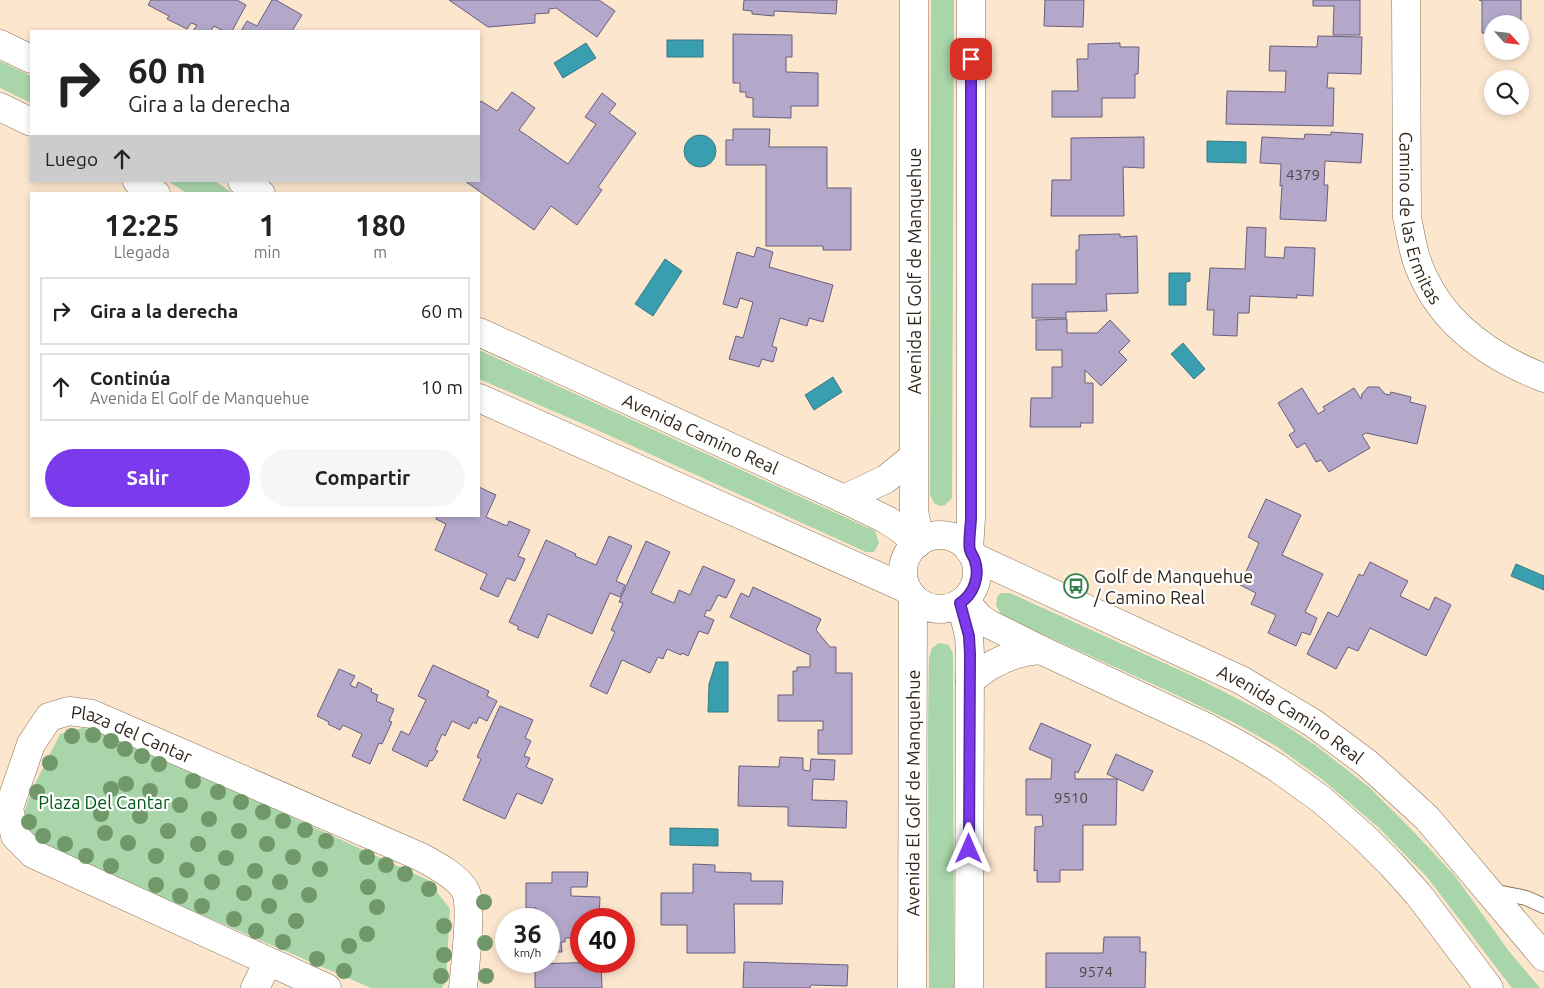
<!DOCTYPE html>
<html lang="es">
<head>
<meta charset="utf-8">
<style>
	:root { --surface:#fff; --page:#f6f6f6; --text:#222; --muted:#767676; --line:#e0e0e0; --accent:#7c3aed }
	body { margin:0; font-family:Ubuntu,sans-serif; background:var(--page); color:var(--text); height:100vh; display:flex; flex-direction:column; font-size:19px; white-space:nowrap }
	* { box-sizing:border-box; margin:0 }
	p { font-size:16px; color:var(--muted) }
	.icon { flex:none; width:28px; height:28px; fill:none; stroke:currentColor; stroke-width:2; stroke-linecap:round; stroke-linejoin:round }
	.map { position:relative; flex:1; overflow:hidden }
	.details { position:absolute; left:30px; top:192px; width:450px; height:325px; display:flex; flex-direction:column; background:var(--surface); border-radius:0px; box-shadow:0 2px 8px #0003 }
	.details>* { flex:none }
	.guide { position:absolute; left:30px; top:30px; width:450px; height:152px; border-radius:0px; box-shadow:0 2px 8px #0003; background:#fff; color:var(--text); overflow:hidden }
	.needle { width:32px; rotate:117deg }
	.buttons { position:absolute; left:1484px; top:15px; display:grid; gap:10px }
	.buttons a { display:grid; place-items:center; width:45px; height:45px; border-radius:50%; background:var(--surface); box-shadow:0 2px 8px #0003; font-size:25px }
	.speed { position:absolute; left:495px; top:908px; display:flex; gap:10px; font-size:25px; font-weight:700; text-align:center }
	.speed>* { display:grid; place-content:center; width:65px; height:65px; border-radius:50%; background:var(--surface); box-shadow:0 2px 8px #0003; line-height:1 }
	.speed small { font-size:12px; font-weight:400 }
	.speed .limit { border:8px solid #d22; background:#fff; color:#111 }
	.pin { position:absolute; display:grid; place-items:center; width:42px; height:42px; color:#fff; margin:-21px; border-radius:10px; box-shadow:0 2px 8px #0006 }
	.me { position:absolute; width:55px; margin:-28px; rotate:0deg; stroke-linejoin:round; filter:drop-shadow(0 0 4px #0008) }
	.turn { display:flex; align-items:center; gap:18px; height:105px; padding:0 15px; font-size:22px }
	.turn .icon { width:65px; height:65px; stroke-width:2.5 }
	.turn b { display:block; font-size:35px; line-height:42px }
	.then { display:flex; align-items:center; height:48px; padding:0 15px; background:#0003; gap:10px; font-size:19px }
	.eta { display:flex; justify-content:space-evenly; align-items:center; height:85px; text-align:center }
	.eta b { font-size:30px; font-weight:600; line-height:35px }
	.cta { display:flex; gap:10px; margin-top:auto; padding:10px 15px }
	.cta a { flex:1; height:58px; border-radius:30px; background:var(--accent); color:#fff; font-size:20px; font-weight:600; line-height:58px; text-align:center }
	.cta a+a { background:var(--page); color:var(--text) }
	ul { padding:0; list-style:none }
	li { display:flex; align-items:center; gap:15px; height:68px; margin:0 10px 8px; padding:0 5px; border:2px solid var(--line); border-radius:0px }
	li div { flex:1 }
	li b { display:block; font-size:19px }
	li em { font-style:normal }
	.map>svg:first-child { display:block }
	.green { fill:#a8d5aa }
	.water { fill:#3a9eb1; stroke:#377a84 }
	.building { fill:#b3a8ca; stroke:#695e7d }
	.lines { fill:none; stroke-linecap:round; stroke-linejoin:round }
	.service-casing { stroke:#897256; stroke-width:16 }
	.minor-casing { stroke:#897256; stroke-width:29 }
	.tertiary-casing { stroke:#897256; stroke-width:29 }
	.secondary-casing { stroke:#897256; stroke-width:29 }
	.service { stroke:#fff; stroke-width:14 }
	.minor { stroke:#fff; stroke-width:28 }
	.tertiary { stroke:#fff; stroke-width:28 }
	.secondary { stroke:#fff; stroke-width:28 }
	.tree { fill:#719869 }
	.route-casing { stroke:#51269a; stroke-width:12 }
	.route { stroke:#7c3aed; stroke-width:9 }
	.labels { text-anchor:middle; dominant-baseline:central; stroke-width:4.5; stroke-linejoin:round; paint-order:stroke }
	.number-label { font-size:15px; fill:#514647 }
	.street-label { font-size:18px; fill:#30261b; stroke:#fff }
	.poi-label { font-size:18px; fill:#30261b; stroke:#fff; text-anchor:start }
	.park-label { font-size:18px; fill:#005917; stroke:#fff }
</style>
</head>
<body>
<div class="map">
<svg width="1544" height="988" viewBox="0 0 1544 988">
	<rect width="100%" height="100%" fill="#fce6ce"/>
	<!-- green -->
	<g class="green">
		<polygon points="931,0 954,0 952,498 945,505 940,506 934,503 930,495"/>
		<polygon points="0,61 31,76 31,103 0,88"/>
		<polygon points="168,181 215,181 234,194 188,194"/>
		<polygon points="479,350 875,531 879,543 874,552 866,552 595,429 479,379"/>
		<polygon points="1001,593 1010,593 1197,678 1271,716 1315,745 1369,787 1412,830 1455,876 1508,950 1540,988 1512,988 1427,877 1378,827 1323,780 1276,746 1233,722 1168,691 1002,616 996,605 997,597"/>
		<polygon points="939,643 949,645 953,654 954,988 929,988 928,726 929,658 932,648"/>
		<path d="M83 728 110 733 428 880 450 909 446 980 442 988H371L42 846C35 839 26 832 24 821 21 806 52 751 60 734Z"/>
	</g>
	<!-- water -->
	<g class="water">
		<rect x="667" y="40" width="36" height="17"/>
		<polygon points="586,43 596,58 563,78 554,63"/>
		<circle cx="700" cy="151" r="16"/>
		<polygon points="1207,141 1246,142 1246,163 1207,162"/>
		<polygon points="665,259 682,271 653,316 635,304"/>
		<polygon points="1169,273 1190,273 1190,281 1186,282 1186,305 1169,305"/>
		<polygon points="1183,343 1205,369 1194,379 1171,354"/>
		<polygon points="833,377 842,392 814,410 805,395"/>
		<polygon points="1516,564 1544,576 1544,590 1511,576"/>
		<polygon points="716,662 728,662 728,712 708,712 709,684"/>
		<polygon points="670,828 718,829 718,846 670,845"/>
	</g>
	<!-- building -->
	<g class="building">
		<polygon points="151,0 237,0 246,5 232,31 223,31 214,26 211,31 193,31 197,25 191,23 187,29 167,19 169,16 148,5"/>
		<polygon points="272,0 276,0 302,15 292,31 241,31 247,21 257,26"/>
		<polygon points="449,0 599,0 615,11 597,37 556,8 549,9 549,13 535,14 535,23 488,27"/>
		<polygon points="744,0 837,0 836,14 774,11 774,16 752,14 752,11 743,10"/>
		<polygon points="1045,0 1084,0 1083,27 1044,26"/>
		<polygon points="1313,0 1360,0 1360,35 1333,35 1334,6 1313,6"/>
		<polygon points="1479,0 1521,0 1521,32 1520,32 1520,24 1492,24 1492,33 1482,33 1482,1"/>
		<polygon points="733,34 792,35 792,57 786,57 786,72 818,73 818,106 791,106 791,118 753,117 753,98 746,97 746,92 740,92 740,83 733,83"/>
		<polygon points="1318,36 1362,37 1361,74 1328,73 1327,88 1334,88 1333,126 1226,124 1227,91 1285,92 1286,71 1269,71 1270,46 1317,47"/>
		<polygon points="1120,43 1120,47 1139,47 1138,74 1135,74 1135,98 1102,98 1102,117 1052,117 1052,91 1078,91 1077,59 1088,59 1088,44"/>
		<polygon points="512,92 535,108 519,130 568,164 596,124 585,117 602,93 616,104 609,113 636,133 598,187 602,190 577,225 551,206 534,230 465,181 479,181 479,104 481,101 497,111"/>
		<polygon points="733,129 770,129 769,147 827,147 827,188 851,188 851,250 823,250 823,246 766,246 766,165 726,165 726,140 733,140"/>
		<polygon points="1331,132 1363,134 1361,163 1325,161 1324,185 1328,185 1326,221 1280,219 1282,185 1280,186 1281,164 1260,163 1262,137 1304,139 1305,134 1331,135"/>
		<polygon points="1144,137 1144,168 1123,167 1124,216 1051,216 1052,180 1071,180 1071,138"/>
		<polygon points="1247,227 1266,228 1265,257 1284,258 1285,247 1315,248 1313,296 1296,295 1297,298 1250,296 1249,313 1238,313 1237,336 1213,335 1214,310 1207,310 1210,268 1245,269"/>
		<polygon points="1120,234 1120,237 1137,236 1138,293 1106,294 1107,311 1066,312 1066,318 1032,318 1032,284 1076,284 1076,250 1079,250 1079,235"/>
		<polygon points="757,247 773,252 769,267 833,285 823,322 809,318 807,326 780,318 772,346 777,348 773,362 762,359 759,367 729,359 736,336 743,338 753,302 740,298 737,308 723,304 737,252 754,257"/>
		<polygon points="1067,319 1067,333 1097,333 1110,320 1130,341 1119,352 1127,360 1101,386 1085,370 1085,383 1093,383 1093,423 1080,423 1081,427 1030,427 1031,398 1052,398 1052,367 1062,367 1062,350 1036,350 1036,320"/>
		<polygon points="1368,387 1379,387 1385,394 1390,395 1391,392 1411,397 1410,402 1426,406 1417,444 1366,433 1362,435 1370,448 1329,472 1321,460 1316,462 1305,443 1297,448 1289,435 1295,431 1278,403 1302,388 1318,414 1325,410 1323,407 1354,388 1361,399 1362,394"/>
		<polygon points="479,487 496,495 486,517 507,526 509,521 530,530 518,556 525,559 515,581 507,578 498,597 480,589 487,574 435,550 446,524 436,519 437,516 479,516"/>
		<polygon points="1266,499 1301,515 1282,555 1323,574 1305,612 1317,618 1310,635 1302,632 1296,646 1268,633 1276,615 1251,604 1256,593 1240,585 1259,543 1248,537"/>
		<polygon points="609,536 632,546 616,581 625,585 620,597 610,593 592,634 548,614 538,638 517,629 519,627 509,622 546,540 576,554 575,556 596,565"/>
		<polygon points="646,541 670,552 651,593 674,603 679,590 690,595 703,566 735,580 726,598 718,595 710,611 707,610 704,616 714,620 708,634 699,631 688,656 682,653 681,655 667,649 663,659 658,657 650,673 622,660 607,694 590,686 615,632 611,630 623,603 619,602"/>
		<polygon points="1370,562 1408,581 1400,596 1429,610 1435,597 1451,605 1426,656 1370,628 1358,651 1348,647 1336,669 1307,654 1328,612 1338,617 1359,574 1363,576"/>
		<polygon points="753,587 821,619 816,630 830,647 836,647 836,673 852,673 852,754 818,754 818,730 823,730 823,721 778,721 778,695 793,695 793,671 797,671 797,667 810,667 810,655 730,617 741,593 749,597"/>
		<polygon points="433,665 489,691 487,696 497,701 487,721 479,717 476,724 473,722 469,729 452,721 445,736 442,734 435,750 438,751 432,761 430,760 427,767 392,750 401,731 409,735 426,700 418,696"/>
		<polygon points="339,669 355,676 350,685 356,688 358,682 372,689 371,692 378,695 376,701 394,709 389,721 392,722 382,744 379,743 370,764 352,756 362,734 343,725 340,730 328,724 329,722 317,716"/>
		<polygon points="500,706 533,720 525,738 531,741 524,756 530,758 526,767 553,779 542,804 517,793 505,819 463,800 481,759 477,757"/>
		<polygon points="1041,723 1091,745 1078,773 1075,771 1075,779 1117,779 1116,825 1083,825 1083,870 1060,870 1060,882 1037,882 1037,870 1034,871 1035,827 1043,826 1042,815 1026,815 1026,779 1051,779 1052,759 1029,749"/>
		<polygon points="1116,754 1153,771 1143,791 1107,774"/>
		<polygon points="780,757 803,758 803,770 810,771 811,759 835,760 834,780 813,779 812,800 847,801 846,828 788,826 788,807 738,806 739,766 779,767"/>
		<polygon points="693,864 715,865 715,872 751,873 751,881 783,881 782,904 734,904 735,953 687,953 687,925 661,925 661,893 693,893"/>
		<polygon points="552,872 588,872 587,887 571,887 571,896 600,897 599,919 581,919 581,938 565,938 565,942 561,942 562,952 549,952 549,919 536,919 536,908 526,908 526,883 552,883"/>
		<polygon points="1104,937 1140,937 1140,952 1146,952 1145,988 1046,988 1046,953 1103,953"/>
		<polygon points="601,962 602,988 535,988 535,964"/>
		<polygon points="744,962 848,965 847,986 811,985 810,988 743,988"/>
	</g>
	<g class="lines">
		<!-- service casing -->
		<g class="service-casing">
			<polyline id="service" points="1492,891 1526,898 1544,906"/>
		</g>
		<!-- minor casing -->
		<g class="minor-casing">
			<g id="minor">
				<polyline points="914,0 914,511 920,541"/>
				<path id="s1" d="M1406 0 1407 217C1411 237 1414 258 1423 276 1446 327 1493 358 1544 378"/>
				<polyline points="969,550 971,518 971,0"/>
				<polyline points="255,988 268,962"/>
				<path id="s2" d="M327 988 33 854 15 836 9 808 31 744 49 717 69 711 92 714 421 857C434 864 460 878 466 892 472 907 465 969 463 988"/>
			</g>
		</g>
		<!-- tertiary casing -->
		<g class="tertiary-casing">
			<g id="tertiary">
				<polyline points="961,603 969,636 970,654 969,988"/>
				<path id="s3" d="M912 988 913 597"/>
			</g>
		</g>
		<!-- secondary casing -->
		<g class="secondary-casing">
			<g id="secondary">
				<polyline points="0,44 31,59"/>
				<polyline points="0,107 31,122"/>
				<polyline points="137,181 156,194"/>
				<polyline points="242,181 261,194"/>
				<path id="s4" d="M479 332 844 499 887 520 902 530 917 544"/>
				<polyline points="479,398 907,589"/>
				<polyline points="844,499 886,479 913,457"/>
				<circle cx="940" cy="572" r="37"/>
				<path id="s5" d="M974 557 1241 680 1313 723 1368 764 1427 818 1544 957"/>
				<polyline points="964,600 980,618 989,624 1041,650 1208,728 1243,747 1276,767 1322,800 1365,838 1392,865 1418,894 1489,988"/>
				<path d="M970 681C991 662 1013 652 1041 650"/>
			</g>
		</g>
		<!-- service -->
		<use href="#service" class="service"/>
		<!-- minor -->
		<use href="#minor" class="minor"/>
		<!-- tertiary -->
		<use href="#tertiary" class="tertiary"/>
		<!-- secondary -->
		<use href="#secondary" class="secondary"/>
	</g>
	<!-- trees -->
	<g class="tree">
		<circle cx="93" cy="735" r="8"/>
		<circle cx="72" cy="736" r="8"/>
		<circle cx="111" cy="741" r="8"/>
		<circle cx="125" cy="749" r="8"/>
		<circle cx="142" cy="756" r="8"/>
		<circle cx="50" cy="763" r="8"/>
		<circle cx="159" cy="764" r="8"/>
		<circle cx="193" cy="781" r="8"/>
		<circle cx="126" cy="784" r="8"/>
		<circle cx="111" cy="789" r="8"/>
		<circle cx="150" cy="791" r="8"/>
		<circle cx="37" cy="792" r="8"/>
		<circle cx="218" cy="792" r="8"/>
		<circle cx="241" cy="802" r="8"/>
		<circle cx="180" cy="805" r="8"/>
		<circle cx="263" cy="812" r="8"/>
		<circle cx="101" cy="814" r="8"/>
		<circle cx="140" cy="816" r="8"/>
		<circle cx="209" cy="819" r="8"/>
		<circle cx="283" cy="821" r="8"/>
		<circle cx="29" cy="822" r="8"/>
		<circle cx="305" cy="830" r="8"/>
		<circle cx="168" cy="831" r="8"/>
		<circle cx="239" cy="831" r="8"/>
		<circle cx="105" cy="833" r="8"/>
		<circle cx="43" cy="836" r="8"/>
		<circle cx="326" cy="841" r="8"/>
		<circle cx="128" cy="843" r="8"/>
		<circle cx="65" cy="844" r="8"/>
		<circle cx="198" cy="844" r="8"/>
		<circle cx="267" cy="844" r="8"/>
		<circle cx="86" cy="856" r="8"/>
		<circle cx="156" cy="856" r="8"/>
		<circle cx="293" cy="857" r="8"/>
		<circle cx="367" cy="857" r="8"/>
		<circle cx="226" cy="858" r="8"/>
		<circle cx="386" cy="865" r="8"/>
		<circle cx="111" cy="866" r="8"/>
		<circle cx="320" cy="869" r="8"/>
		<circle cx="187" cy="870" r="8"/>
		<circle cx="255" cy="871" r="8"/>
		<circle cx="405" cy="874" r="8"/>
		<circle cx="212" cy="882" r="8"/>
		<circle cx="280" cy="882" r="8"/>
		<circle cx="156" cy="885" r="8"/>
		<circle cx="368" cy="887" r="8"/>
		<circle cx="429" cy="889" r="8"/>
		<circle cx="244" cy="893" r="8"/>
		<circle cx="309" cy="895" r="8"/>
		<circle cx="180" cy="896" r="8"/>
		<circle cx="484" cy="902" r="8"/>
		<circle cx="202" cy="906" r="8"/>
		<circle cx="269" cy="906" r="8"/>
		<circle cx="377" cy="907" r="8"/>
		<circle cx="234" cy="919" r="8"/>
		<circle cx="296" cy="921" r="8"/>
		<circle cx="444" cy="926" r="8"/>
		<circle cx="256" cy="931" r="8"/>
		<circle cx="367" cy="934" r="8"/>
		<circle cx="283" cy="942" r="8"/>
		<circle cx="485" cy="943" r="8"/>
		<circle cx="349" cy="946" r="8"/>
		<circle cx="444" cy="955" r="8"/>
		<circle cx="317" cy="959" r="8"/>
		<circle cx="344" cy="971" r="8"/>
		<circle cx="441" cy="976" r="8"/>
		<circle cx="486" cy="976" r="8"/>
	</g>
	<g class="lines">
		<!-- route casing -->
		<g class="route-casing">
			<path id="route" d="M969 849 970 654 969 636 960 603C974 594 980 576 975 561 974 557 971 554 970 550 968 544 971 525 971 518V59"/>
		</g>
		<!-- route -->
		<use href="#route" class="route"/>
	</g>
	<!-- icons -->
	<defs>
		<g id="bus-ring" transform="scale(1.25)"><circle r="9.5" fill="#fff" stroke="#33804f" stroke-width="1.5"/><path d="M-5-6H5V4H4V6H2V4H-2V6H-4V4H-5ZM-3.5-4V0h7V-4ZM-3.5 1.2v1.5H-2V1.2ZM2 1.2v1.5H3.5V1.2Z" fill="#33804f"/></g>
	</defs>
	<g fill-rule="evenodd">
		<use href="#bus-ring" x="1076" y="586"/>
	</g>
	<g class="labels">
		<!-- number labels -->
		<g class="number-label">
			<text x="1303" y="174">4379</text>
			<text x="1071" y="797">9510</text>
			<text x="1096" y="971">9574</text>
		</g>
		<!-- street labels -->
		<g class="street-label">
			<text stroke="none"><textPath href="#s1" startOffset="220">Camino de las Ermitas</textPath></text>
			<text transform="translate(914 271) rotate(-90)">Avenida El Golf de Manquehue</text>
			<text stroke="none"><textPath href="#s4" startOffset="244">Avenida Camino Real</textPath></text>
			<text stroke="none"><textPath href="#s5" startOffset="354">Avenida Camino Real</textPath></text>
			<text stroke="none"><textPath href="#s2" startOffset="565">Plaza del Cantar</textPath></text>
			<text stroke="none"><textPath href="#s3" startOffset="195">Avenida El Golf de Manquehue</textPath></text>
		</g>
		<!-- poi labels -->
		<g class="poi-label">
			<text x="1094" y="576">Golf de Manquehue<tspan x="1094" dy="21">/ Camino Real</tspan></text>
		</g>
		<!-- park labels -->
		<g class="park-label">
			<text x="104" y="802">Plaza Del Cantar</text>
		</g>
	</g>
</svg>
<div class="buttons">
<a><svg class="needle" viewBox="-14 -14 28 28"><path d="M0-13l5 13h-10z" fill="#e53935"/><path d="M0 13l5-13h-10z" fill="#767676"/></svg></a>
<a><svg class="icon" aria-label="search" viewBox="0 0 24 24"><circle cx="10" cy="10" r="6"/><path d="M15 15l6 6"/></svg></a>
</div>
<div class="speed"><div>36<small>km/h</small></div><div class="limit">40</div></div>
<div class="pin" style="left:971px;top:59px;background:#d93025"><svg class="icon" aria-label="arrive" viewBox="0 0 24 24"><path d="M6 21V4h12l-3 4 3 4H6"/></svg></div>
<svg class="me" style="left:969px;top:849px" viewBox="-20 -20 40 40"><path d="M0-17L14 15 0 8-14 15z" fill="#7c3aed" stroke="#fff" stroke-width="4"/></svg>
<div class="guide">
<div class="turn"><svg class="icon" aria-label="right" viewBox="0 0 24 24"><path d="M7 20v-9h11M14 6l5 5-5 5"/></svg><div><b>60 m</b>Gira a la derecha</div></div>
<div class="then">Luego<svg class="icon" aria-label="ahead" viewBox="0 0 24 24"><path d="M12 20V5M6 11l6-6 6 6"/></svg></div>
</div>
<section class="details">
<div class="eta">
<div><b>12:25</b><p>Llegada</p></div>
<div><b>1</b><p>min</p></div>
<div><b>180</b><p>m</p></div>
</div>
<ul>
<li><svg class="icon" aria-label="right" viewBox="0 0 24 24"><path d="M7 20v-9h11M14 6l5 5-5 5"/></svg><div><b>Gira a la derecha</b></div><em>60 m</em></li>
<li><svg class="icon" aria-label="ahead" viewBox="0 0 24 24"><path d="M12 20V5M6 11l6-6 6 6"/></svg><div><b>Continúa</b><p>Avenida El Golf de Manquehue</p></div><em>10 m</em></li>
</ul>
<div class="cta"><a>Salir</a><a>Compartir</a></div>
</section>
</div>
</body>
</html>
